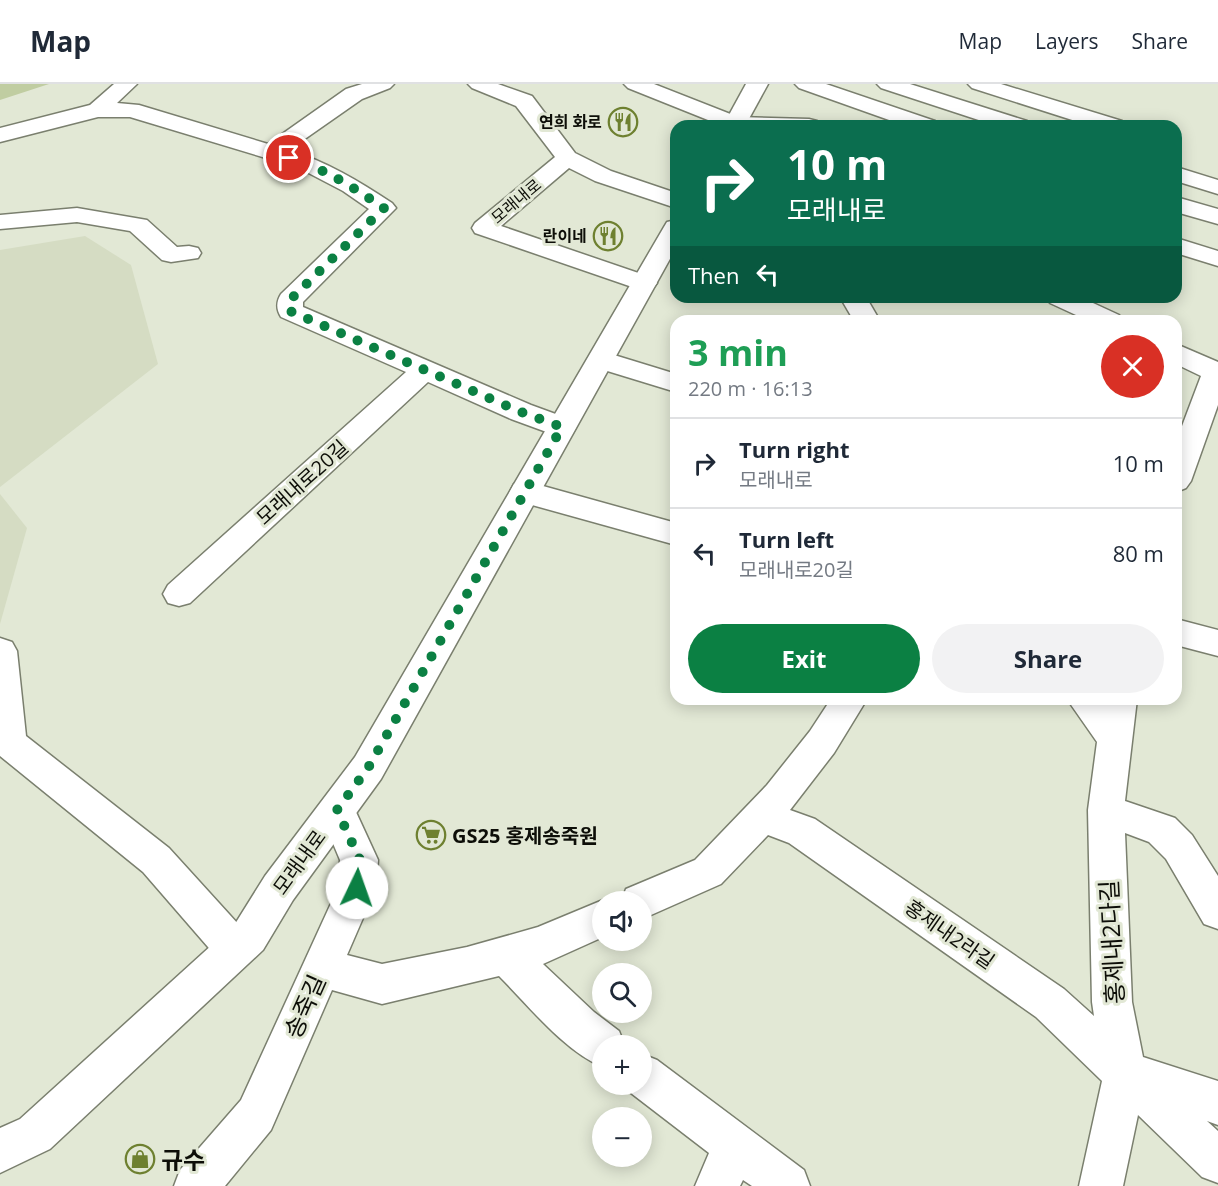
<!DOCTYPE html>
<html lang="en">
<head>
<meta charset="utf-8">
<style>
	:root { --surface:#fff; --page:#f2f2f3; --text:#1f2937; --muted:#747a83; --line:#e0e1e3; --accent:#0b8043 }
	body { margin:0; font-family:"Open Sans","Noto Sans KR",sans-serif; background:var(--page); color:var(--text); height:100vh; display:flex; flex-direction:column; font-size:22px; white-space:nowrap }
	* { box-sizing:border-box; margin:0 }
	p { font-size:20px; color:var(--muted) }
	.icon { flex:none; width:33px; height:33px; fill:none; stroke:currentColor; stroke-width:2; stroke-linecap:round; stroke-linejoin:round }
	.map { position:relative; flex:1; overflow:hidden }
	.side { position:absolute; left:670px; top:231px; width:512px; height:390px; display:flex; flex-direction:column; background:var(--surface); border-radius:18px; box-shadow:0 3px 15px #0003 }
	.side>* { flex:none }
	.banner { position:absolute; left:670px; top:36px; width:512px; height:183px; border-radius:18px; box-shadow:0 3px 15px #0003; background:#0b6e4f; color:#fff; overflow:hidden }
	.controls { position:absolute; left:592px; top:807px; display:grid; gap:12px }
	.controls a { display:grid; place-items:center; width:60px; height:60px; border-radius:50%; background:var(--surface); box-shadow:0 3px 15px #0003; font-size:30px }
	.pin { position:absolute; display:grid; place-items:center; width:51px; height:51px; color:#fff; margin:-26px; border:3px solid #fff; border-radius:50%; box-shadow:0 2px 6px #0007 }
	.me { position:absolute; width:66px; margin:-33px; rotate:3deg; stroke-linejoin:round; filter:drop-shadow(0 0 4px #0008) }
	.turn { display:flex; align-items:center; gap:21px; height:126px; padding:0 18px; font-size:27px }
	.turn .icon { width:78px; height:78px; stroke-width:2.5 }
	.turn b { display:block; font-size:42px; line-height:51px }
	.then { display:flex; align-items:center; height:57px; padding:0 18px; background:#0003; gap:12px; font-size:22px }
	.round { display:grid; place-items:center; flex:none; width:63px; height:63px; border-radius:32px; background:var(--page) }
	.headline { display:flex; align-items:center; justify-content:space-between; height:102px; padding:0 18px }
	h1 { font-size:36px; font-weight:700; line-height:45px; color:#1e9e55 }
	.primary-button { display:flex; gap:12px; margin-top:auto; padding:12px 18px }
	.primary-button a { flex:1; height:69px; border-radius:36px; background:var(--accent); color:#fff; font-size:24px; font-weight:700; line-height:69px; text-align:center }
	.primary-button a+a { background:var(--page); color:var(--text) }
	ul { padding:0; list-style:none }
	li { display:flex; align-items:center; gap:18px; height:90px; padding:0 18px; border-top:2px solid var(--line) }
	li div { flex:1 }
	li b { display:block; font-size:22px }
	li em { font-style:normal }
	header { display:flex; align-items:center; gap:36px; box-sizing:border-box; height:84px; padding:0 30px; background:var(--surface); border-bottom:2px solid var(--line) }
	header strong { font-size:28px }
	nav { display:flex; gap:33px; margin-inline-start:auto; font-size:21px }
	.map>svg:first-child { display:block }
	.built { fill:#d5dcc3 }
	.green { fill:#c0cda1 }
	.pier { fill:#e2e8d5 }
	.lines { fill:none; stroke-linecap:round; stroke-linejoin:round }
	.minor-casing { stroke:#7a7f6e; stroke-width:3 }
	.major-casing { stroke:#7a7f6e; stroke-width:3 }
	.highway-casing { stroke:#7a7f6e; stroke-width:3 }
	.minor { fill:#fff; fill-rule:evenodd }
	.major { fill:#fff; fill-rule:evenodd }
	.highway { fill:#fff; fill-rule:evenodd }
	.route { stroke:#0b8043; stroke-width:10; stroke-dasharray:0 18 }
	.labels { text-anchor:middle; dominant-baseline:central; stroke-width:6; stroke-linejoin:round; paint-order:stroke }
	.far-poi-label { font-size:16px; font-weight:bold; fill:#0d0e08; stroke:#e2e8d5; text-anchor:end }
	.far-street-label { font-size:16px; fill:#0d0e08; stroke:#e2e8d5 }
	.street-label { font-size:20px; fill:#0d0e08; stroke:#e2e8d5 }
	.poi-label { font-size:20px; font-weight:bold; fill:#0d0e08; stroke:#e2e8d5; text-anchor:start }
	.near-street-label { font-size:24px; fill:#0d0e08; stroke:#e2e8d5 }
	.near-poi-label { font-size:24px; font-weight:bold; fill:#0d0e08; stroke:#e2e8d5; text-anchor:start }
</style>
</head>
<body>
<header>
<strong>Map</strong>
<nav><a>Map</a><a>Layers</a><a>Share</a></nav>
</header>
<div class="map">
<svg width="1218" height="1102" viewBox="0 0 1218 1102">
	<rect width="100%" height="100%" fill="#e2e8d5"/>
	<!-- built -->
	<g class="built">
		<polygon points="85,152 131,181 158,280 0,403 0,166"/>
		<polygon points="0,410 27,444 0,540"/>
	</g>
	<!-- green -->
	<polygon class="green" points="0,0 49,0 0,16"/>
	<!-- pier -->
	<g class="pier">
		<polygon points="793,0 905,0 1029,39 1032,42 907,42 795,3"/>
		<polygon points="1176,87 1218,101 1218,142 1176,129"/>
	</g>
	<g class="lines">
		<!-- minor casing -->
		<g class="minor-casing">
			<g id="minor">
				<path d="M114 0H137L117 19 139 21 268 60 346 5 362 0H394L390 4 362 15 289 66C327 78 359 97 392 119L396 124 303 218V223L531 321 572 336 576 343 572 350 562 353 552 350 511 335 428 298 190 519 179 522 168 519 163 510 168 501 406 288 281 233C276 225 276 218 281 210L369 125 343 107 299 84 130 33H98L0 58V44L90 21Z"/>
				<polygon points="468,0 498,0 532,12 575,69 611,87 676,109 676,124 595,97 569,84 501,142 653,194 657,199 653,204 644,207 635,204 475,149 472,144 475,139 555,73 516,22 472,4"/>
				<polygon points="624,0 654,0 738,33 809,35 817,37 820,42 723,42 628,4"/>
				<polygon points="968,0 1001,0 1122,37 1125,42 1091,42 972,4"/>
				<polygon points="77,124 147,136 177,163 189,162 198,164 201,169 198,174 171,178 162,176 130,147 77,138 0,145 0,131"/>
				<polygon points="1176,154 1218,167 1218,182 1176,169"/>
				<polygon points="840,213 866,213 880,237 854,237"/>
				<polygon points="1046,213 1080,213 1119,231 1123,237 1089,237 1050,219"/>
				<polygon points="1176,260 1218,278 1218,321 1191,397 1186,404 1176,408 1176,358 1201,292 1176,280"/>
				<polygon points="601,267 676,290 676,308 591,282 587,276 591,270"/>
				<polygon points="525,397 676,439 676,461 514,416 510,408 514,400"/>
				<polygon points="1176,535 1218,546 1218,572 1176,561"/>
				<polygon points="0,554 12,558 17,567 26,652 169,764 249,852 255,865 249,878 235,884 221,878 143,788 0,672"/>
				<polygon points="831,615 867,615 834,669 790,726 815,735 1064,905 1094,932 1092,918 1088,726 1097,658 1067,615 1137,615 1125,717 1175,734 1192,751 1218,792 1218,845 1204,840 1166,775 1149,758 1125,749 1132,918 1143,973 1218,997 1218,1041 1207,1037 1218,1047 1218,1099 1202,1093 1138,1031 1123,1102 1079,1102 1102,997 1036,933 789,759 768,751 721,800 642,835 642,818 621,818 626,805 695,776 767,701 810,647"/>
				<path d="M337 710 350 715 378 776 376 804 347 871 382 880 467 863 538 843 603 816 608 818H603V853L543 880 594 928 619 947 625 962H603V983C564 967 529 922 499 892L382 920 332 906 271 1046 225 1102H174L180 1086 241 1016 338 804 340 776 319 726 324 715Z"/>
				<polygon points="642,970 657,976 804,1086 810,1102 752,1102 743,1096 740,1102 695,1102 709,1069 627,1006 625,1000 642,1000"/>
			</g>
		</g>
		<!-- major casing -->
		<g class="major-casing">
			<g id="major">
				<polygon points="746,0 768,0 745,42 723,42"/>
				<polygon points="676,136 676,164 381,695 293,816 263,866 50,1065 0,1089 0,1044 20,1035 235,840 265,792 355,673 664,143 667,138"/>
			</g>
		</g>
		<!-- highway casing -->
		<g class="highway-casing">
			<g id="highway">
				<polygon points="795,0 826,0 935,37 938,42 906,42 799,4"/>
				<polygon points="877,0 910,0 1027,37 1030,42 997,42 881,4"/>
				<polygon points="1176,83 1218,96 1218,110 1176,97"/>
				<polygon points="1176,113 1218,125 1218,140 1176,128"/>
			</g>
		</g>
		<!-- minor -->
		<use href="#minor" class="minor"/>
		<!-- major -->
		<use href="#major" class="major"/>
		<!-- highway -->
		<use href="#highway" class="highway"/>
	</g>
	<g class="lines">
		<!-- route -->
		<path class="route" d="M289 74C324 84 354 104 384 124L290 216V227L521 328 562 343 368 684 337 726 360 776 357 804"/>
	</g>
	<!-- icons -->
	<defs>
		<g id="restaurant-ring" transform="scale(1.5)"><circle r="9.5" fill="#e2e8d5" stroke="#6e8030" stroke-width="1.5"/><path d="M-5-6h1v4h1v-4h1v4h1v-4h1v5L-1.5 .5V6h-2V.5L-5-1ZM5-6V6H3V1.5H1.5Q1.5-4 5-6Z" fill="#6e8030"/></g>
		<g id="supermarket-ring" transform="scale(1.5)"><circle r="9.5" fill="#e2e8d5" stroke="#6e8030" stroke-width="1.5"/><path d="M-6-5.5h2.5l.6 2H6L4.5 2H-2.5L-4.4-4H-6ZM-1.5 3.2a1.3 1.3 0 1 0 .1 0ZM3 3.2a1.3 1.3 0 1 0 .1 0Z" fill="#6e8030"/></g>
		<g id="shop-ring" transform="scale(1.5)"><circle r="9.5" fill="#e2e8d5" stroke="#6e8030" stroke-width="1.5"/><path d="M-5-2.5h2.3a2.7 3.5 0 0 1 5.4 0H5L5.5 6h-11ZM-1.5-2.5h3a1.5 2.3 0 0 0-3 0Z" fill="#6e8030"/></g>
	</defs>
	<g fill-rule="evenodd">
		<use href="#restaurant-ring" x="623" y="38"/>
		<use href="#restaurant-ring" x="608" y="152"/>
		<use href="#supermarket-ring" x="431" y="751"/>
		<use href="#shop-ring" x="140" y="1075"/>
	</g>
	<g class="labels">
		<!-- far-poi labels -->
		<g class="far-poi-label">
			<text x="602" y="38">연희 화로</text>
			<text x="587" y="152">란이네</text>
		</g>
		<!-- far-street labels -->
		<g class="far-street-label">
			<text transform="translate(516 117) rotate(-40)">모래내로</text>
		</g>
		<!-- street labels -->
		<g class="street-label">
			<text transform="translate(302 398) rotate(-42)">모래내로20길</text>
			<text transform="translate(299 778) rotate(-54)">모래내로</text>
			<text transform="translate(950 850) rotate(35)">홍제내2라길</text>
		</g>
		<!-- poi labels -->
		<g class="poi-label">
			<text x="452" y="751">GS25 홍제송죽원</text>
		</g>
		<!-- near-street labels -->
		<g class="near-street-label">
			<text transform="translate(1111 858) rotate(-93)">홍제내2다길</text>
			<text transform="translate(304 922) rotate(-66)">송죽길</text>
		</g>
		<!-- near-poi labels -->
		<g class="near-poi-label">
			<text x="161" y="1075">규수</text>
		</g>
	</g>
</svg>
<div class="controls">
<a><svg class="icon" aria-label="sound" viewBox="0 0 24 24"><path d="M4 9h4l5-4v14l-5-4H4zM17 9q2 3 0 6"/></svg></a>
<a><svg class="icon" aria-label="search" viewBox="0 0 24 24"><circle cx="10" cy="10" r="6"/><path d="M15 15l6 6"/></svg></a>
<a>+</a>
<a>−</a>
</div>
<div class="pin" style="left:289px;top:74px;background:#d93025"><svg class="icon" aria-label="arrive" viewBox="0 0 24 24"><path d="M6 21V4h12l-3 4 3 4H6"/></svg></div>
<svg class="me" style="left:357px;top:804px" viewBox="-20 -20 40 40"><circle r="19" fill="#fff"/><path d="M0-13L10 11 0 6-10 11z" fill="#0b8043"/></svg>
<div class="banner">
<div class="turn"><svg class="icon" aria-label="right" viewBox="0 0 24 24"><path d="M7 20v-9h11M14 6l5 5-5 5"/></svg><div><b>10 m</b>모래내로</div></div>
<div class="then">Then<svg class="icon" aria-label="left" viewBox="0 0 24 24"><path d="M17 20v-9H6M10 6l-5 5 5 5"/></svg></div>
</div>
<section class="side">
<div class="headline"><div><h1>3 min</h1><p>220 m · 16:13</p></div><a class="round" style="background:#d93025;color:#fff"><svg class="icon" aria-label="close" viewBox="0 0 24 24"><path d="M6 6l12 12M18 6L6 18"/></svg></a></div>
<ul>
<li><svg class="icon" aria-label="right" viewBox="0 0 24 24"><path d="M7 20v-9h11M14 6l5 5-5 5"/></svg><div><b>Turn right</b><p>모래내로</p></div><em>10 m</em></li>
<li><svg class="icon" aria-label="left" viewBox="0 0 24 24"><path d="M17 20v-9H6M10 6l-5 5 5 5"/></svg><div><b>Turn left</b><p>모래내로20길</p></div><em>80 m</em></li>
</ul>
<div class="primary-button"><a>Exit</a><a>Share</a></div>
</section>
</div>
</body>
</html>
